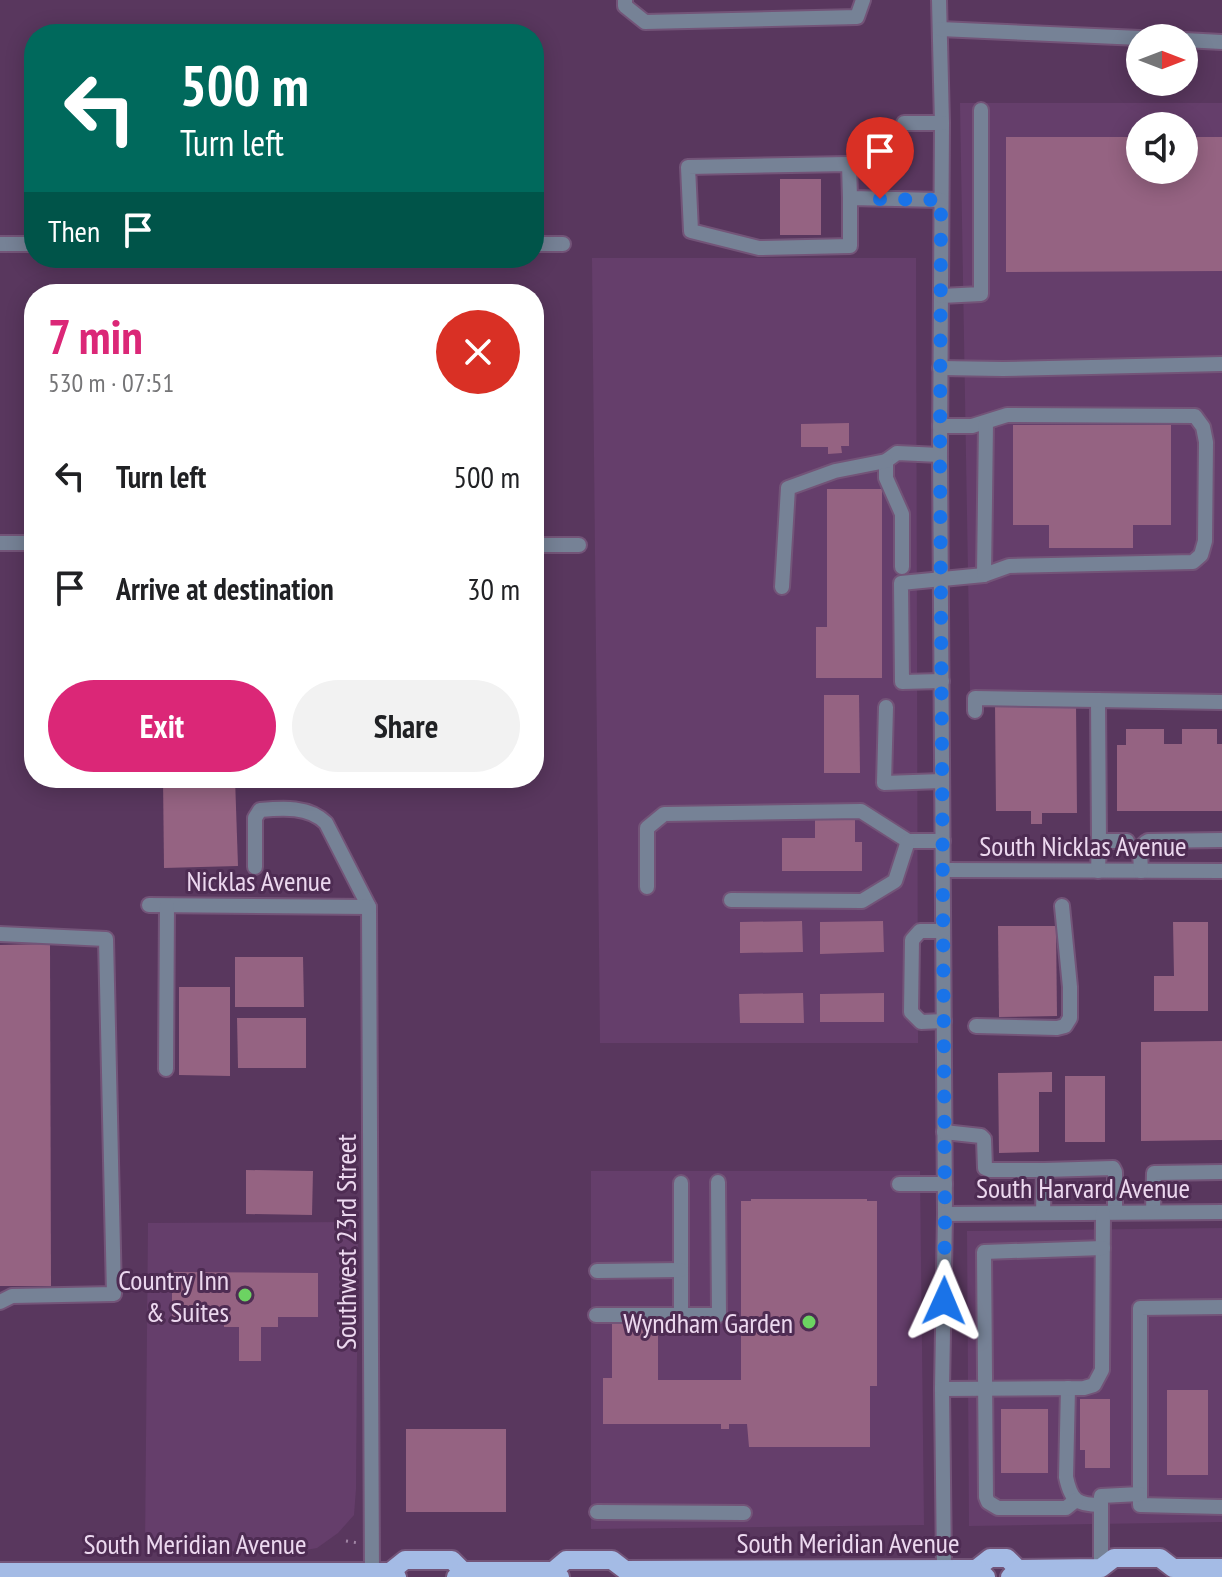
<!DOCTYPE html>
<html lang="en">
<head>
<meta charset="utf-8">
<style>
	:root { --surface:#fff; --page:#f2f2f2; --text:#202124; --muted:#757577; --accent:#db2777 }
	body { margin:0; font-family:"PT Sans Narrow",sans-serif; background:var(--page); color:var(--text); height:100vh; display:flex; flex-direction:column; font-size:30px; white-space:nowrap }
	* { box-sizing:border-box; margin:0 }
	p { font-size:26px; color:var(--muted) }
	.icon { flex:none; width:44px; height:44px; fill:none; stroke:currentColor; stroke-width:2; stroke-linecap:round; stroke-linejoin:round }
	.map { position:relative; flex:1; overflow:hidden }
	.drawer { position:absolute; left:24px; top:284px; width:520px; height:504px; display:flex; flex-direction:column; background:var(--surface); border-radius:32px; box-shadow:0 4px 20px #0003 }
	.drawer>* { flex:none }
	.hud { position:absolute; left:24px; top:24px; width:520px; height:244px; border-radius:32px; box-shadow:0 4px 20px #0003; background:#00695c; color:#fff; overflow:hidden }
	.needle { width:52px; rotate:90deg }
	.controls { position:absolute; left:1126px; top:24px; display:grid; gap:16px }
	.controls a { display:grid; place-items:center; width:72px; height:72px; border-radius:50%; background:var(--surface); box-shadow:0 4px 20px #0003; font-size:40px }
	.pin { position:absolute; display:grid; place-items:center; width:68px; height:68px; color:#fff; margin:-82px -34px; border-radius:50% 50% 50% 0; rotate:-45deg; box-shadow:0 0 8px #0007 }
	.pin .icon { rotate:45deg }
	.me { position:absolute; width:88px; margin:-44px; rotate:1deg; stroke-linejoin:round; filter:drop-shadow(0 0 6px #0008) }
	.turn { display:flex; align-items:center; gap:28px; height:168px; padding:0 24px; font-size:36px }
	.turn .icon { width:104px; height:104px; stroke-width:2.5 }
	.turn b { display:block; font-size:56px; line-height:68px }
	.then { display:flex; align-items:center; height:76px; padding:0 24px; background:#0003; gap:16px; font-size:30px }
	.round { display:grid; place-items:center; flex:none; width:84px; height:84px; border-radius:42px; background:var(--page) }
	.summary { display:flex; align-items:center; justify-content:space-between; height:136px; padding:0 24px }
	h1 { font-size:48px; font-weight:600; line-height:60px; color:var(--accent) }
	.action { display:flex; gap:16px; margin-top:auto; padding:16px 24px }
	.action a { flex:1; height:92px; border-radius:48px; background:var(--accent); color:#fff; font-size:32px; font-weight:600; line-height:92px; text-align:center }
	.action a+a { background:var(--page); color:var(--text) }
	ul { padding:0; list-style:none }
	li { display:flex; align-items:center; gap:24px; height:112px; padding:0 24px }
	li div { flex:1 }
	li b { display:block; font-size:30px }
	li em { font-style:normal }
	.map>svg:first-child { display:block }
	.built { fill:#653e6b; fill-rule:evenodd }
	.building { fill:#956382 }
	.lines { fill:none; stroke-linecap:round; stroke-linejoin:round }
	.minor-casing { stroke:#735478; stroke-width:18 }
	.major-casing { stroke:#735478; stroke-width:22 }
	.path { stroke:#a186a5; stroke-width:3; stroke-dasharray:2 6; stroke-linecap:butt }
	.minor { stroke:#768296; stroke-width:14 }
	.major { stroke:#a4bbe5; stroke-width:18 }
	.route { stroke:#1a73e8; stroke-width:14; stroke-dasharray:0 25.2 }
	.poi-dot { fill:#6cd362; stroke:#4e2c53; stroke-width:3 }
	.labels { text-anchor:middle; dominant-baseline:central; stroke-width:6; stroke-linejoin:round; paint-order:stroke }
	.street-label { font-size:28px; fill:#ecd8ef; stroke:#4e2c53 }
	.poi-label { font-size:28px; fill:#ecd8ef; stroke:#4e2c53; text-anchor:end }
</style>
</head>
<body>
<div class="map">
<svg width="1222" height="1577" viewBox="0 0 1222 1577">
	<rect width="100%" height="100%" fill="#59375e"/>
	<!-- built -->
	<g class="built">
		<path d="M960 103H1222V694L970 691ZM1140 126H1184V170H1140Z"/>
		<polygon points="592,258 916,258 918,1043 600,1043"/>
		<polygon points="591,1171 920,1171 924,1525 591,1529"/>
		<polygon points="358,1222 356,1489 354,1515 338,1533 317,1548 294,1552 145,1550 148,1223"/>
		<polygon points="1222,1228 1222,1522 969,1526 967,1231"/>
	</g>
	<!-- building -->
	<g class="building">
		<polygon points="1006,137 1140,137 1140,170 1184,170 1184,137 1222,137 1222,271 1006,272"/>
		<rect x="780" y="179" width="41" height="56"/>
		<polygon points="849,423 849,446 841,446 842,453 828,454 828,447 801,447 801,424"/>
		<polygon points="1013,425 1171,425 1171,525 1133,525 1133,548 1049,548 1049,525 1013,525"/>
		<polygon points="827,489 882,489 882,678 816,678 816,627 827,627"/>
		<polygon points="824,695 859,695 860,773 824,773"/>
		<polygon points="995,704 1076,704 1077,813 1042,813 1042,824 1031,824 1031,811 996,811"/>
		<polygon points="1126,729 1164,729 1164,744 1182,744 1182,729 1217,729 1217,744 1222,744 1222,811 1117,811 1117,745 1126,745"/>
		<polygon points="163,778 235,778 238,866 164,868"/>
		<polygon points="855,816 855,842 862,842 862,871 782,871 782,838 815,838 815,817"/>
		<polygon points="802,921 803,952 740,953 740,922"/>
		<polygon points="883,921 884,952 820,954 820,922"/>
		<polygon points="1173,922 1208,922 1208,1011 1154,1011 1154,976 1174,976"/>
		<polygon points="998,926 1056,926 1057,1016 999,1017"/>
		<polygon points="50,944 51,1286 0,1286 0,945"/>
		<polygon points="235,957 303,957 304,1007 235,1007"/>
		<polygon points="179,987 230,987 230,1076 179,1075"/>
		<polygon points="803,993 804,1023 740,1023 739,994"/>
		<polygon points="884,993 884,1022 820,1022 820,994"/>
		<polygon points="237,1018 306,1018 306,1068 238,1068"/>
		<polygon points="1222,1041 1222,1140 1141,1141 1141,1042"/>
		<polygon points="1052,1072 1052,1092 1039,1092 1039,1152 999,1153 998,1073"/>
		<rect x="1065" y="1076" width="40" height="66"/>
		<polygon points="246,1170 313,1171 312,1215 246,1214"/>
		<polygon points="751,1199 867,1199 867,1201 877,1201 877,1386 870,1386 870,1447 749,1447 747,1424 729,1424 729,1429 721,1429 721,1424 603,1424 603,1378 612,1378 612,1324 621,1324 621,1321 649,1321 649,1324 658,1324 658,1380 741,1380 741,1201 751,1201"/>
		<polygon points="172,1272 318,1273 318,1317 278,1317 278,1327 261,1327 261,1361 239,1361 239,1327 224,1327 224,1318 172,1317"/>
		<rect x="1167" y="1390" width="41" height="85"/>
		<polygon points="1080,1399 1110,1399 1110,1468 1085,1468 1085,1450 1080,1450"/>
		<rect x="1001" y="1409" width="47" height="64"/>
		<rect x="406" y="1429" width="100" height="83"/>
	</g>
	<g class="lines">
		<!-- minor casing -->
		<g class="minor-casing">
			<g id="minor">
				<polyline points="625,0 625,6 645,22 857,17 863,0"/>
				<polyline points="939,0 942,123 940,455 945,1214 942,1389 944,1569"/>
				<polyline points="940,29 1140,38"/>
				<polyline points="1184,40 1222,42"/>
				<polyline points="904,123 942,123"/>
				<polyline points="850,198 850,246 759,248 691,231 688,167 849,164 850,198 941,200"/>
				<polyline points="0,244 34,244"/>
				<polyline points="534,244 563,244"/>
				<polyline points="941,296 981,294 981,110"/>
				<polyline points="940,368 1003,369 1222,364"/>
				<polyline points="940,426 972,426 1007,415 1195,416 1203,427 1206,442 1205,541 1201,555 1193,562 1009,566 984,575 901,583 902,682 942,681"/>
				<polyline points="0,543 34,543"/>
				<polyline points="534,545 579,545"/>
				<polyline points="902,567 902,514 886,478 886,461 897,453 940,455"/>
				<polyline points="984,575 986,423"/>
				<polyline points="782,587 788,488 835,471 886,461"/>
				<polyline points="1098,700 1099,841"/>
				<polyline points="886,707 884,783 942,781"/>
				<polyline points="975,711 975,698 1222,702"/>
				<path d="M255 867V818L260 810C283 808 309 806 326 823L369 907 372 1577"/>
				<polyline points="943,870 1222,871"/>
				<polyline points="1098,871 1099,841 1127,841"/>
				<path d="M1141 871C1141 860 1137 846 1148 841L1222 840"/>
				<polyline points="647,887 647,828 664,814 861,811 908,841 943,841"/>
				<polyline points="731,900 862,901 895,881 908,841"/>
				<polyline points="149,905 369,907"/>
				<polyline points="943,931 920,931 912,940 911,1012 921,1022 944,1021"/>
				<polyline points="0,934 106,939 114,1294 12,1296 0,1302"/>
				<polyline points="976,1026 1057,1028 1065,1026 1070,1018 1070,987 1062,906"/>
				<polyline points="166,1069 167,906"/>
				<polyline points="944,1132 981,1136 984,1139 985,1168 990,1170 1044,1170"/>
				<polyline points="681,1183 681,1315"/>
				<polyline points="899,1184 945,1184"/>
				<polyline points="1153,1212 1154,1173 1222,1172"/>
				<polyline points="1043,1213 1044,1170 1113,1168 1115,1172 1115,1212"/>
				<polyline points="945,1214 1222,1212"/>
				<polyline points="597,1271 681,1270"/>
				<polyline points="1222,1307 1140,1308 1140,1505 1222,1507"/>
				<polyline points="596,1315 719,1315 718,1182"/>
				<path d="M1068 1388 1066 1477C1071 1501 1077 1505 1101 1505"/>
				<polyline points="942,1389 1084,1388 1094,1385 1102,1370 1103,1213"/>
				<polyline points="1076,1500 1066,1508 998,1508 988,1502 986,1497 984,1252 1103,1248"/>
				<polyline points="597,1512 744,1513"/>
				<polyline points="1101,1568 1101,1496 1140,1494"/>
			</g>
		</g>
		<!-- major casing -->
		<g class="major-casing">
			<g id="major">
				<polyline points="976,1569 990,1558 1007,1558 1018,1569"/>
				<polyline points="553,1571 566,1560 612,1560 625,1570 968,1569 976,1569 986,1577"/>
				<polyline points="0,1572 390,1572 397,1577"/>
				<polyline points="390,1572 405,1560 452,1560 463,1571"/>
				<polyline points="456,1577 463,1571 553,1571 560,1577"/>
				<polyline points="1010,1577 1018,1569 1101,1568 1114,1558 1160,1558 1173,1568 1222,1568"/>
			</g>
		</g>
		<!-- path -->
		<polyline class="path" points="346,1541 358,1543"/>
		<!-- minor -->
		<use href="#minor" class="minor"/>
		<!-- major -->
		<use href="#major" class="major"/>
	</g>
	<g class="lines">
		<!-- route -->
		<polyline class="route" points="880,199 941,200 940,455 945,1214 944,1301"/>
	</g>
	<!-- markers -->
	<g class="poi-dot">
		<circle cx="245" cy="1295" r="8"/>
		<circle cx="809" cy="1322" r="8"/>
	</g>
	<g class="labels">
		<!-- street labels -->
		<g class="street-label">
			<text x="1083" y="845">South Nicklas Avenue</text>
			<text x="259" y="880">Nicklas Avenue</text>
			<text x="1083" y="1187">South Harvard Avenue</text>
			<text transform="translate(345 1242) rotate(-90)">Southwest 23rd Street</text>
			<text x="848" y="1542">South Meridian Avenue</text>
			<text x="195" y="1543">South Meridian Avenue</text>
		</g>
		<!-- poi labels -->
		<g class="poi-label">
			<text x="229" y="1279">Country Inn<tspan x="229" dy="32">&amp; Suites</tspan></text>
			<text x="793" y="1322">Wyndham Garden</text>
		</g>
	</g>
</svg>
<div class="controls">
<a><svg class="needle" viewBox="-14 -14 28 28"><path d="M0-13l5 13h-10z" fill="#e53935"/><path d="M0 13l5-13h-10z" fill="#757577"/></svg></a>
<a><svg class="icon" aria-label="sound" viewBox="0 0 24 24"><path d="M4 9h4l5-4v14l-5-4H4zM17 9q2 3 0 6"/></svg></a>
</div>
<div class="pin" style="left:880px;top:199px;background:#d93025"><svg class="icon" aria-label="arrive" viewBox="0 0 24 24"><path d="M6 21V4h12l-3 4 3 4H6"/></svg></div>
<svg class="me" style="left:944px;top:1301px" viewBox="-20 -20 40 40"><path d="M0-17L14 15 0 8-14 15z" fill="#1a73e8" stroke="#fff" stroke-width="4"/></svg>
<div class="hud">
<div class="turn"><svg class="icon" aria-label="left" viewBox="0 0 24 24"><path d="M17 20v-9H6M10 6l-5 5 5 5"/></svg><div><b>500 m</b>Turn left</div></div>
<div class="then">Then<svg class="icon" aria-label="arrive" viewBox="0 0 24 24"><path d="M6 21V4h12l-3 4 3 4H6"/></svg></div>
</div>
<section class="drawer">
<div class="summary"><div><h1>7 min</h1><p>530 m · 07:51</p></div><a class="round" style="background:#d93025;color:#fff"><svg class="icon" aria-label="close" viewBox="0 0 24 24"><path d="M6 6l12 12M18 6L6 18"/></svg></a></div>
<ul>
<li><svg class="icon" aria-label="left" viewBox="0 0 24 24"><path d="M17 20v-9H6M10 6l-5 5 5 5"/></svg><div><b>Turn left</b></div><em>500 m</em></li>
<li><svg class="icon" aria-label="arrive" viewBox="0 0 24 24"><path d="M6 21V4h12l-3 4 3 4H6"/></svg><div><b>Arrive at destination</b></div><em>30 m</em></li>
</ul>
<div class="action"><a>Exit</a><a>Share</a></div>
</section>
</div>
</body>
</html>
